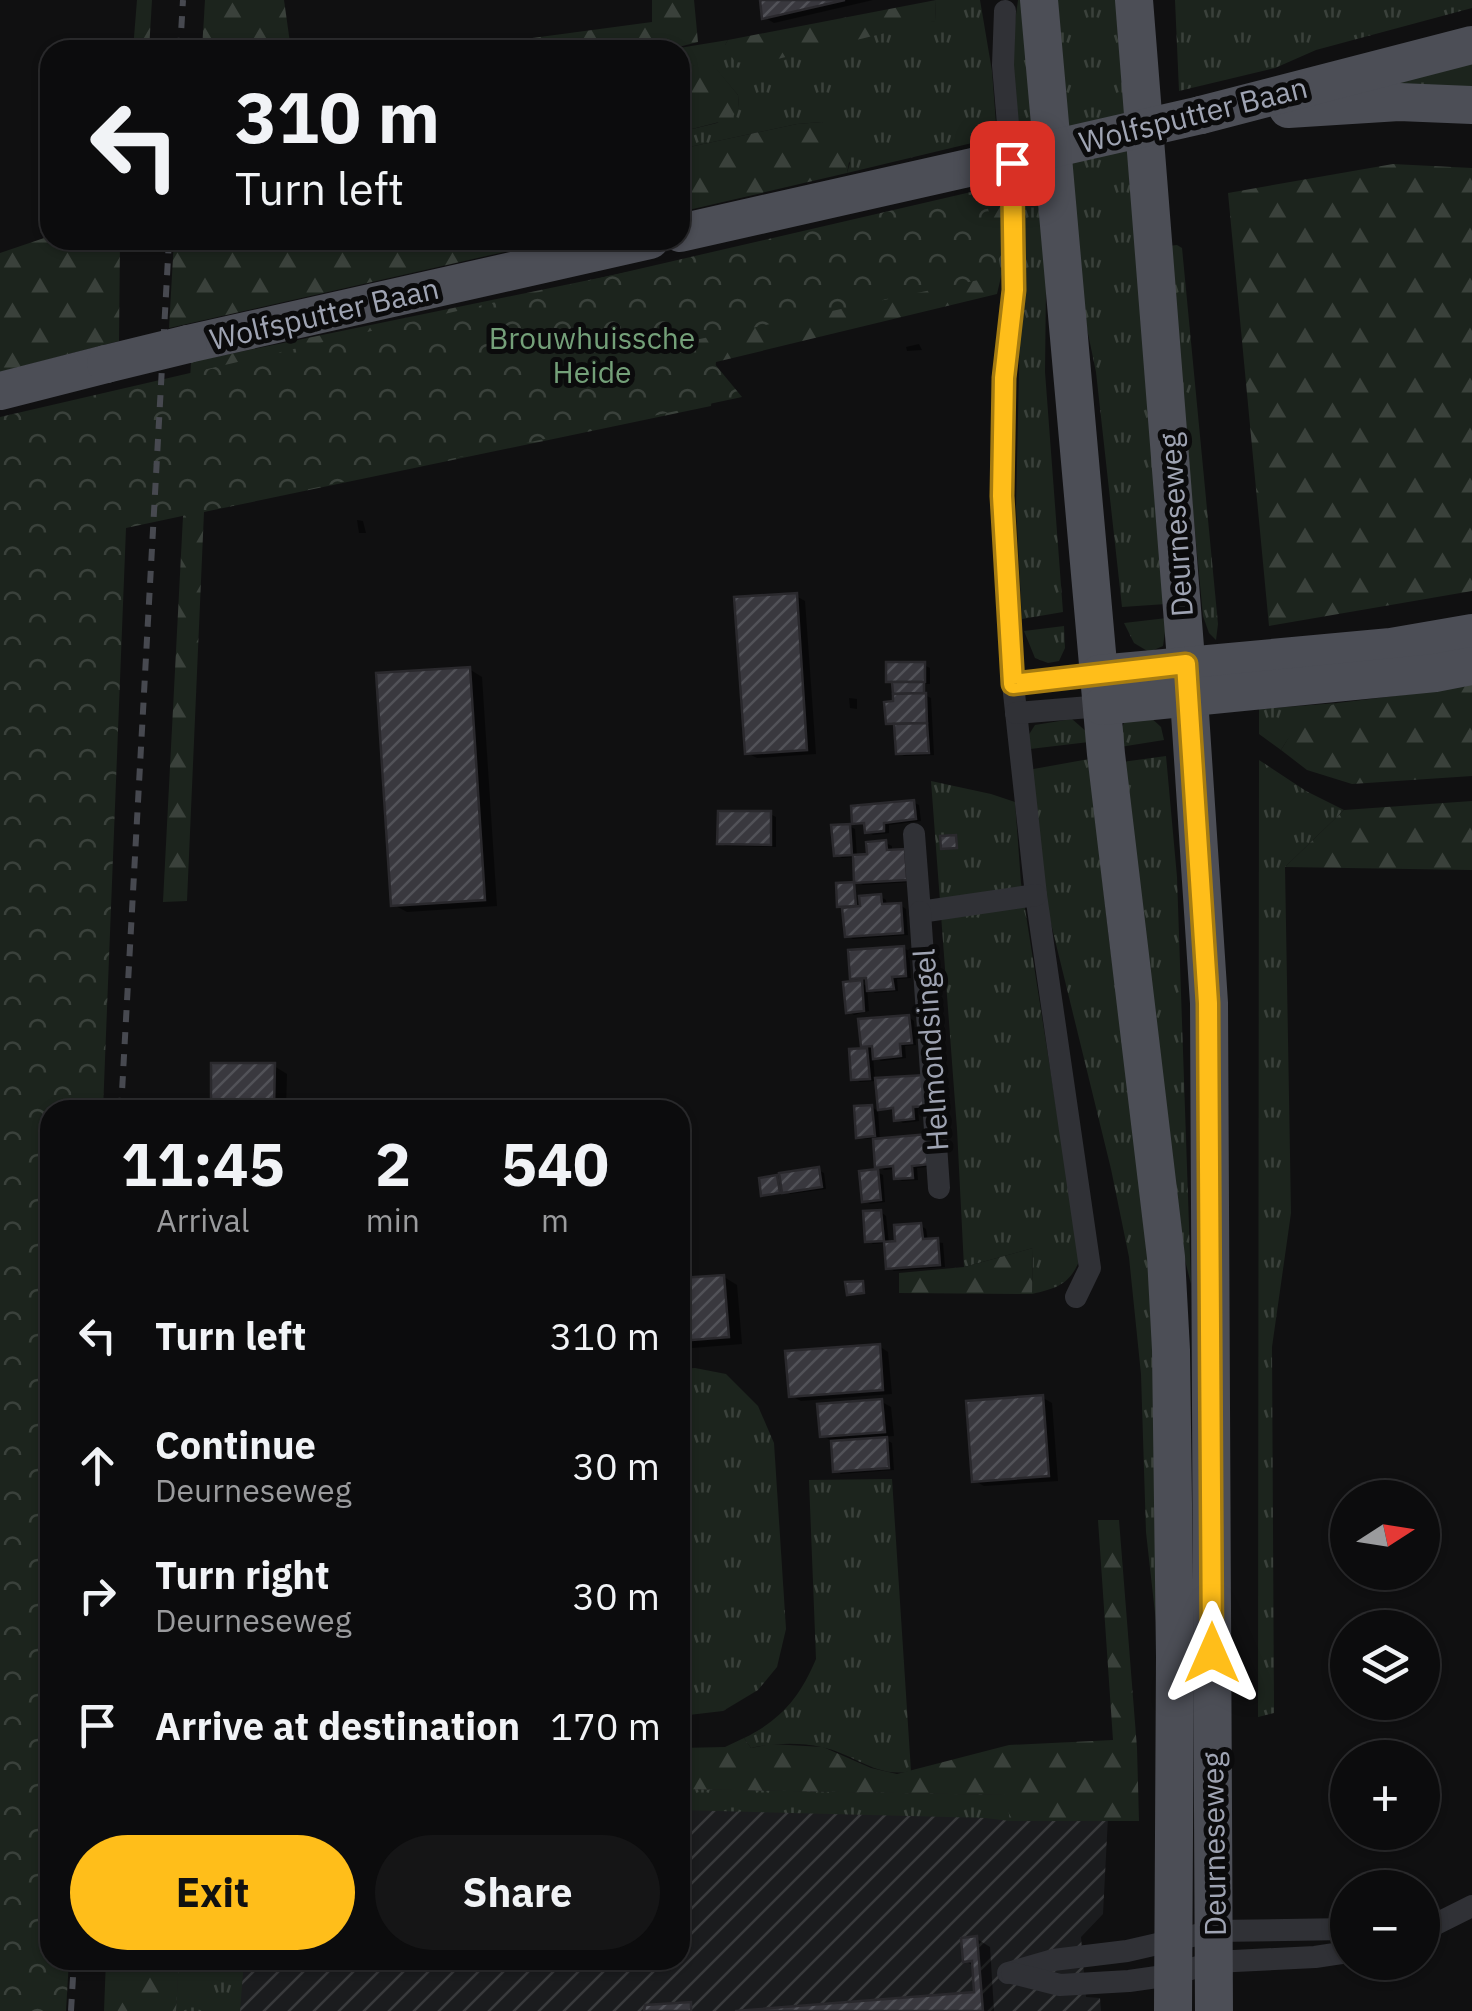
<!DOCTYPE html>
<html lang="en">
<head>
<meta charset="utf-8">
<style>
	:root { --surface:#0c0c0d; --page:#151516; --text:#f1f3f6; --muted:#9a9b9d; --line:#2c2c2e; --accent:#ffbe1a }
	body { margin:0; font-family:"IBM Plex Sans",sans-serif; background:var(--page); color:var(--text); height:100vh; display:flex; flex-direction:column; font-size:38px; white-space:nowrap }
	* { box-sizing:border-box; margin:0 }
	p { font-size:32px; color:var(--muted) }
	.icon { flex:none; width:55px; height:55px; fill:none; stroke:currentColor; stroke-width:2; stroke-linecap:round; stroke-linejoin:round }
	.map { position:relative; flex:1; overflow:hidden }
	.drawer { position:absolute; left:40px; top:1100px; width:650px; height:870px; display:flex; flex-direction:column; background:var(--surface); border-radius:30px; box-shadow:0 2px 8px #0004,0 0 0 2px var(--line) }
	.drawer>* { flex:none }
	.top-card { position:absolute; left:40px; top:40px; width:650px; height:210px; border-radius:30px; box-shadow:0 2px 8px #0004,0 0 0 2px var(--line); background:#0c0c0d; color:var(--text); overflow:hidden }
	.needle { width:65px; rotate:78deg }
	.fabs { position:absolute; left:1330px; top:1480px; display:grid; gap:20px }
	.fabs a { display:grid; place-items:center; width:110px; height:110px; border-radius:50%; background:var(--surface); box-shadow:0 2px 8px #0004,0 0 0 2px var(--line); font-size:50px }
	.pin { position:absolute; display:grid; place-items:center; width:85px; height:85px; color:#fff; margin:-42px; border-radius:20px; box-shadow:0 5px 15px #0006 }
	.me { position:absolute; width:110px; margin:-55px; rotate:0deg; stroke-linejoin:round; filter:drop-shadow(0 0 8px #0008) }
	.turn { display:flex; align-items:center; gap:35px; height:210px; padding:0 30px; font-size:45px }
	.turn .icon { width:130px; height:130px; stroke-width:2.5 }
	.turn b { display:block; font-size:70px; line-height:85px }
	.eta { display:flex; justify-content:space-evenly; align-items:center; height:170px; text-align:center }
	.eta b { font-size:60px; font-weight:800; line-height:70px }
	.action { display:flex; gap:20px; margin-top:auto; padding:20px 30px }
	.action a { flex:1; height:115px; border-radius:60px; background:var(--accent); color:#111; font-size:40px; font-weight:800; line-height:115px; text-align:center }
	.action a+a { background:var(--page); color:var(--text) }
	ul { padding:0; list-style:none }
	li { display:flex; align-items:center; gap:30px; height:130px; padding:0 30px }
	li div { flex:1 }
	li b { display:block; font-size:38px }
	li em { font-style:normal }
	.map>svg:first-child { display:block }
	.industrial { fill:url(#industrial-furrows) }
	.grass { fill:url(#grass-tufts) }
	.forest { fill:url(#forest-firs) }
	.park { fill:url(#park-crowns) }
	.shadow { fill:#0007 }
	.building { fill:url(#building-hatch); stroke:#2a292d; stroke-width:2.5 }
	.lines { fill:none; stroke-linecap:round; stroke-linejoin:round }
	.street { stroke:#303136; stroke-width:22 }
	.primary { stroke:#4c4e56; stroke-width:38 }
	.rail { stroke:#474950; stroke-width:6; stroke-dasharray:12 10; stroke-linecap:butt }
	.primary-bridge { stroke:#4c4e56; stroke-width:38 }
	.route-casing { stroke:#a67c11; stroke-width:25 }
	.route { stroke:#ffbe1a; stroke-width:18 }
	.labels { text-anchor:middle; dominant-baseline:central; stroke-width:10; stroke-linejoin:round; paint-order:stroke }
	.street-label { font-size:30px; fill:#9fa4b3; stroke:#0b0b0c }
	.park-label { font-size:30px; fill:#74a079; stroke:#0b0b0c }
</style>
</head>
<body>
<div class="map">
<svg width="1472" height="2011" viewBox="0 0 1472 2011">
	<defs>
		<pattern id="industrial-furrows" width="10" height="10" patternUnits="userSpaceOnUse" patternTransform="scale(2.5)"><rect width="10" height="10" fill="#1b1c1e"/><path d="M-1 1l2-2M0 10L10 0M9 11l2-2" fill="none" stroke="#393a3c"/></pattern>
		<pattern id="grass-tufts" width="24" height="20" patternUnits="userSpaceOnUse" patternTransform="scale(2.5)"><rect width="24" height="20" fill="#1c241d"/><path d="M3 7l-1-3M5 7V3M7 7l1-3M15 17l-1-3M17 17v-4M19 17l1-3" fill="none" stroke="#3a413b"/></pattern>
		<pattern id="forest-firs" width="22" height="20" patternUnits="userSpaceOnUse" patternTransform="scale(2.5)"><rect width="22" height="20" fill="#1c241d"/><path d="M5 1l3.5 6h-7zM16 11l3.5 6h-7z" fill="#3a413b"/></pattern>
		<pattern id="park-crowns" width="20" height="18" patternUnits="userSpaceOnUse" patternTransform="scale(2.5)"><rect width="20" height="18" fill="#1c241d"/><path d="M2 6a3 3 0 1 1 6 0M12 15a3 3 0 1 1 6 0" fill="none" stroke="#3a413b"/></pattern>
		<pattern id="building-hatch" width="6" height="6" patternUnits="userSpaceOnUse" patternTransform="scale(2.5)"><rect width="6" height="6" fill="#39383e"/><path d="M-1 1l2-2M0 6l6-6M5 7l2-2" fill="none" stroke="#525258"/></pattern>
	</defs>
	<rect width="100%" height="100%" fill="#101011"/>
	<!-- industrial -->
	<polygon class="industrial" points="680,1771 1110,1778 1103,1914 1081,1937 1086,1997 1100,1998 1101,2011 131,2011 134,1960 680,1960"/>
	<!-- grass -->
	<g class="grass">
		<polygon points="936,0 980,0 992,71 997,137 847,173 850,163 822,122 797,124 680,149 680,132 717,123 739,108 738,95 710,62 680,69 680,50 667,50 728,40 725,45 935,21"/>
		<polygon points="1018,0 1025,0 1046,284 1045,372 1063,612 1022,619 1016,506 1021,282 1010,59"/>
		<polygon points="1057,0 1116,0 1166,604 1122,607 1096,372 1080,295"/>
		<polygon points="1175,0 1472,0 1472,8 1316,50 1275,68 1179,91"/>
		<polygon points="1472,63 1472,96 1352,93"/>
		<polygon points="1177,245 1182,248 1218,624 1216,640 1209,633 1203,616 1168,246"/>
		<polygon points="1167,618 1163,646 1149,652 1134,643 1124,623"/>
		<polygon points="1064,626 1065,648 1059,661 1048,663 1035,658 1024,631"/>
		<path d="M1337 703C1310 714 1296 725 1281 750L1259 734V709Z"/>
		<polygon points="1149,716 1161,727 1164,740 1120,747 1120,731 1127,717"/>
		<polygon points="1072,719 1088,733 1089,742 1030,749 1028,736 1035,725"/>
		<polygon points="1166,756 1177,877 1191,1284 1184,1256 1122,762"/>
		<polygon points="1089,759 1109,940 1155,1250 1157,1631 1146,1532 1141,1374 1129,1257 1111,1169 1044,895 1028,770"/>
		<polygon points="1259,760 1306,791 1344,810 1285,867 1291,1213 1272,1347 1274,1713 1258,1717"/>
		<path d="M931 781 991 794 1015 802 1021 883 1080 1259C1070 1284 1058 1288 1032 1294L1033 1248 964 1267 957 1129Z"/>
		<polygon points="695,1368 726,1374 758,1406 774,1443 786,1629 777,1667 758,1690 723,1711 680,1716 680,1369"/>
		<path d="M892 1479 911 1771C877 1779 853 1753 821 1747 799 1742 773 1743 751 1748L744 1738C781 1720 800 1697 816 1659L809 1480Z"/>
		<polygon points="680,1789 1007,1795 1010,1821 986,1818 680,1810"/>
		<polygon points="179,1960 244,1960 240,2011 176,2011"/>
	</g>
	<!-- forest -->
	<g class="forest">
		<polygon points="137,0 152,0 149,50 133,50"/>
		<polygon points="205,0 284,0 291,50 202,50"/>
		<polygon points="652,0 694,0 698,42 667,50 442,50 652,22"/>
		<polygon points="936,0 935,21 757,64 735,62 725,45 728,40"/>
		<polygon points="710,61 738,95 739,108 731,119 680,132 680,69"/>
		<polygon points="822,122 840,135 851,152 847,173 680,212 680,149 797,124"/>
		<polygon points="1393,164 1472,168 1472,591 1269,626 1228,193"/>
		<polygon points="1001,195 1003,268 997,294 716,362 711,406 204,512 187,901 163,902 191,362"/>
		<polygon points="50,236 50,240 120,240 119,341 0,372 0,253"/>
		<polygon points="174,240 214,240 225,246 255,240 557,240 169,328"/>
		<polygon points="1472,682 1472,776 1352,784 1307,770 1281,750 1294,729 1311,713 1337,703 1428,692"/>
		<polygon points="1472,801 1472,870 1285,867 1344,810"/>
		<polygon points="1033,1248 1032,1294 899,1293 899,1273 964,1267"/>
		<polygon points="1098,1520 1119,1520 1137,1748 1139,1821 1010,1821 1006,1795 680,1789 680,1748 725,1747 744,1738 751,1748 771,1744 823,1747 871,1768 897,1774 1009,1745 1113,1740"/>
		<polygon points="106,1960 179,1960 176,2011 104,2011"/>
	</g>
	<!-- park -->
	<polygon class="park" points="984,189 1002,275 695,340 742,397 126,528 103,1110 50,1110 50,1960 69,1960 66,2011 0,2011 0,417"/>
	<!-- shadow -->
	<g class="shadow">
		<polygon points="763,0 873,0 774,23 764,17"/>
		<polygon points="919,344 922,350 907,351 906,347"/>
		<polygon points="357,520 363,521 366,533 359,533"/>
		<polygon points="796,596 805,601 816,754 757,758 747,753"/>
		<polygon points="924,665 930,668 930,684 925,684 925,695 931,698 934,755 904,756 898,752 897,726 888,723 896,704 895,684 888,680"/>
		<polygon points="469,669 482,677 497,906 407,912 394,905"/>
		<polygon points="849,698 857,699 857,709 850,708"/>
		<polygon points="913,802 919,805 921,821 889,825 889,833 873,835 867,831 866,825 855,822"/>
		<polygon points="770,814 776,817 776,847 725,846 720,843"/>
		<polygon points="849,826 855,829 857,857 869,856 886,843 892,846 892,852 912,882 863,885 857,882 855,857 842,858 836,855"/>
		<polygon points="854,884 858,914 881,897 886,900 887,906 900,905 906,909 908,935 853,939 847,936 845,907 840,906"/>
		<polygon points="904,948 909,951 911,978 897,979 898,991 875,993 867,988 869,1011 854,1015 848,1011 846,984 861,983 869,987 869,980 879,979 878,974 853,977 851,953"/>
		<polygon points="909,1017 914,1021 916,1045 905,1046 906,1058 881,1061 873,1056 875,1081 860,1082 854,1079 863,1051 861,1021"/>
		<polygon points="274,1066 287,1074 286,1110 213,1110"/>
		<polygon points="931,1080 933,1108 918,1109 919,1121 903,1123 897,1119 896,1111 880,1108"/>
		<polygon points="872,1107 878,1111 880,1141 936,1166 917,1168 918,1180 902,1181 896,1178 895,1169 884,1170 878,1166 875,1138 864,1139 859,1136"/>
		<polygon points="818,1170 824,1173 826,1189 790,1194 780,1189 781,1193 764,1194 776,1178 783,1182"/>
		<polygon points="877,1172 883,1175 885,1202 870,1204 864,1200"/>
		<polygon points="881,1212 886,1216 889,1244 898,1243 921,1226 926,1229 928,1241 943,1243 945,1267 894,1271 889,1268 887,1243 873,1244 868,1241"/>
		<polygon points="724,1277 737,1285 742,1344 680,1349 680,1281"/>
		<polygon points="879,1346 888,1352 892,1394 801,1401 791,1396"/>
		<polygon points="1043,1398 1052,1403 1058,1481 984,1486 975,1481"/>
		<polygon points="882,1402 891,1407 894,1436 881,1437 892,1443 894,1470 841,1474 836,1471 833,1442 822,1435"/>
		<polygon points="977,1939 990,1947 994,2011 767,2011 977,1994 974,1966 965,1961"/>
	</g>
	<!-- building -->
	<g class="building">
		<polygon points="760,0 845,0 762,19"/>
		<polygon points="797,593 807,750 745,754 734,597"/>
		<rect x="886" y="662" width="39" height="20"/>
		<polygon points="470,667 485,900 391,906 376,673"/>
		<polygon points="892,682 924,682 924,693 893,694"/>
		<polygon points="926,693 927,723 886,724 884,702 893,701 893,694"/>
		<polygon points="927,723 929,753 896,754 894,724"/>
		<polygon points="914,800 916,819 884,823 884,831 865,833 864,823 852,824 851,806"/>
		<polygon points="718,811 771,811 771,845 717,844"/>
		<polygon points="850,824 852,855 834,856 831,825"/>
		<polygon points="956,835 957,848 941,849 940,836"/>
		<polygon points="886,840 887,850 905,849 907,880 854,883 853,855 867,854 866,842"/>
		<polygon points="854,882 856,906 837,907 836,883"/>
		<polygon points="881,894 882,904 901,903 903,933 845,937 842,908 860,906 859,896"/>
		<polygon points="904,946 906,976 892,977 894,989 867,991 866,978 850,979 848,950"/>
		<polygon points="862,980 864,1011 846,1013 843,982"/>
		<polygon points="909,1015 912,1043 900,1044 901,1056 873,1059 872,1046 861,1047 858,1019"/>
		<polygon points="867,1048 870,1079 851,1080 849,1049"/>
		<polygon points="211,1063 275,1063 274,1110 211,1110"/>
		<polygon points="925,1075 928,1106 913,1107 914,1119 894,1121 893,1108 878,1110 875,1078"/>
		<polygon points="498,1100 499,1110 405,1110 405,1106"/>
		<polygon points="872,1105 875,1136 856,1138 854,1106"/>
		<polygon points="928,1134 931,1164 912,1166 913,1178 894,1179 893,1166 875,1168 873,1139"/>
		<polygon points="819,1167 822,1187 782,1193 779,1173"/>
		<polygon points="878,1169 881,1200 862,1202 859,1171"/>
		<polygon points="777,1175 780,1193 761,1196 759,1178"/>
		<polygon points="881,1210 884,1241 865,1242 863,1211"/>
		<polygon points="921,1223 923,1239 938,1238 940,1265 886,1269 884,1242 895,1241 894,1225"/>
		<polygon points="724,1275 729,1337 680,1341 680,1278"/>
		<polygon points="863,1281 864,1293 847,1295 845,1282"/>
		<polygon points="880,1344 883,1390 789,1397 785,1351"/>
		<polygon points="1043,1395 1049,1476 972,1482 966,1401"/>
		<polygon points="882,1399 885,1432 820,1437 817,1404"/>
		<polygon points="887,1437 889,1468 833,1472 831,1441"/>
		<polygon points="977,1936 983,2011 735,2011 974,1992 972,1961 963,1962 961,1938"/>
		<polygon points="691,2002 691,2011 644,2011 645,2005"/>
	</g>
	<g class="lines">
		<!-- street -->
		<g class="street">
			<polyline points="1005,11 1003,65 1014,196 1014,290 1005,378 1002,496 1013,684 1036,895 1090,1268 1076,1297"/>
			<polyline points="1013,684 1099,674"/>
			<polyline points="1016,713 1102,706"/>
			<polyline points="914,834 920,912 1036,895"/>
			<polyline points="920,912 939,1188"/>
			<polyline points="1422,1931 1472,1906"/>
			<polyline points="1008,1973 1053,1960 1127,1951 1214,1931 1348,1929"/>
			<polyline points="1012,1973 1060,1985 1129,1981 1171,1975 1214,1962 1315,1957 1348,1952"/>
		</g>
		<!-- primary -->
		<g class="primary">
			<polyline points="1039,0 1106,754 1166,1257 1171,1350 1175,1656 1173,2011"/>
			<polyline points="1134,0 1189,698 1209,1003 1214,2011"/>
			<polyline points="1288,109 1399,102 1472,105"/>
			<polyline points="1201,115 1472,45"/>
			<polyline points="680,233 977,166"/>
			<polyline points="188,344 650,240"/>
			<polyline points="0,391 106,364"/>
			<polyline points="1099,674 1391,647 1472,633"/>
			<polyline points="1102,706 1435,673 1472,666"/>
		</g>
		<!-- rail -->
		<g class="rail">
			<polyline points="180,50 183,0"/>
			<polyline points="121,1110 169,240"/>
			<polyline points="71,2011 74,1960"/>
		</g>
		<!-- primary-bridge -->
		<g class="primary-bridge">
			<polyline points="977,166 1201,115"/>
			<polyline points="106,364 188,344"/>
		</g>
	</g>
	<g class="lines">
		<!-- route casing -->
		<g class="route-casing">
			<polyline id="route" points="1012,163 1014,290 1004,378 1002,496 1013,684 1186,664 1208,1003 1212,1653"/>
		</g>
		<!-- route -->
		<use href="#route" class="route"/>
	</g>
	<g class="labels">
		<!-- street labels -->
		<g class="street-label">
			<text transform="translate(1193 114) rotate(-14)">Wolfsputter Baan</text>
			<text transform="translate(324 313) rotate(-13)">Wolfsputter Baan</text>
			<text transform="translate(1175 525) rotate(-94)">Deurneseweg</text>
			<text transform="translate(930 1050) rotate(-94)">Helmondsingel</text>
			<text transform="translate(1213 1844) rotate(-91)">Deurneseweg</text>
		</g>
		<!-- park labels -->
		<g class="park-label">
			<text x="592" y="337">Brouwhuissche<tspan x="592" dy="34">Heide</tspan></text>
		</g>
	</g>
</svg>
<div class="fabs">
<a><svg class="needle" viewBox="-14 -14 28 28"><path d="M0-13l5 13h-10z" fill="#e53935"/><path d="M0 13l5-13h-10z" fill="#9a9b9d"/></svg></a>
<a><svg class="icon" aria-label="layers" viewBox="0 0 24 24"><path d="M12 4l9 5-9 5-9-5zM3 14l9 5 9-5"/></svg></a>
<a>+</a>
<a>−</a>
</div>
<div class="pin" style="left:1012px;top:163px;background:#d93025"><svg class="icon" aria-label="arrive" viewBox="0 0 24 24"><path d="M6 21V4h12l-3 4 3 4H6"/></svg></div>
<svg class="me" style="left:1212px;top:1653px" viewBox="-20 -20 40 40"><path d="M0-17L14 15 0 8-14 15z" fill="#ffbe1a" stroke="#fff" stroke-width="4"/></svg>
<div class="top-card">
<div class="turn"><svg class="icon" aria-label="left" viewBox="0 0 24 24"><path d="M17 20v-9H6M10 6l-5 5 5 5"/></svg><div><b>310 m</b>Turn left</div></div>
</div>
<section class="drawer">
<div class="eta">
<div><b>11:45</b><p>Arrival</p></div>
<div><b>2</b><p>min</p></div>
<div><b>540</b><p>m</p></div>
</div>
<ul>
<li><svg class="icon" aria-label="left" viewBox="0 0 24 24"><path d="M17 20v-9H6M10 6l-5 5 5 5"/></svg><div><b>Turn left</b></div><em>310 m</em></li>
<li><svg class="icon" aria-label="ahead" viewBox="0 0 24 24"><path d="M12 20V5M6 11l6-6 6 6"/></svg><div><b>Continue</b><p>Deurneseweg</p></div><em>30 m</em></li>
<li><svg class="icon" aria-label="right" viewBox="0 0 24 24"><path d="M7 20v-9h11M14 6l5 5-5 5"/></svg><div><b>Turn right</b><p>Deurneseweg</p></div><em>30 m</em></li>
<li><svg class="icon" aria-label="arrive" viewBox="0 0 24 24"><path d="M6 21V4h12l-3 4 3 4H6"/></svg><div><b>Arrive at destination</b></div><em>170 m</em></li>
</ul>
<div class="action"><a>Exit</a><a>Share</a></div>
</section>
</div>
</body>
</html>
